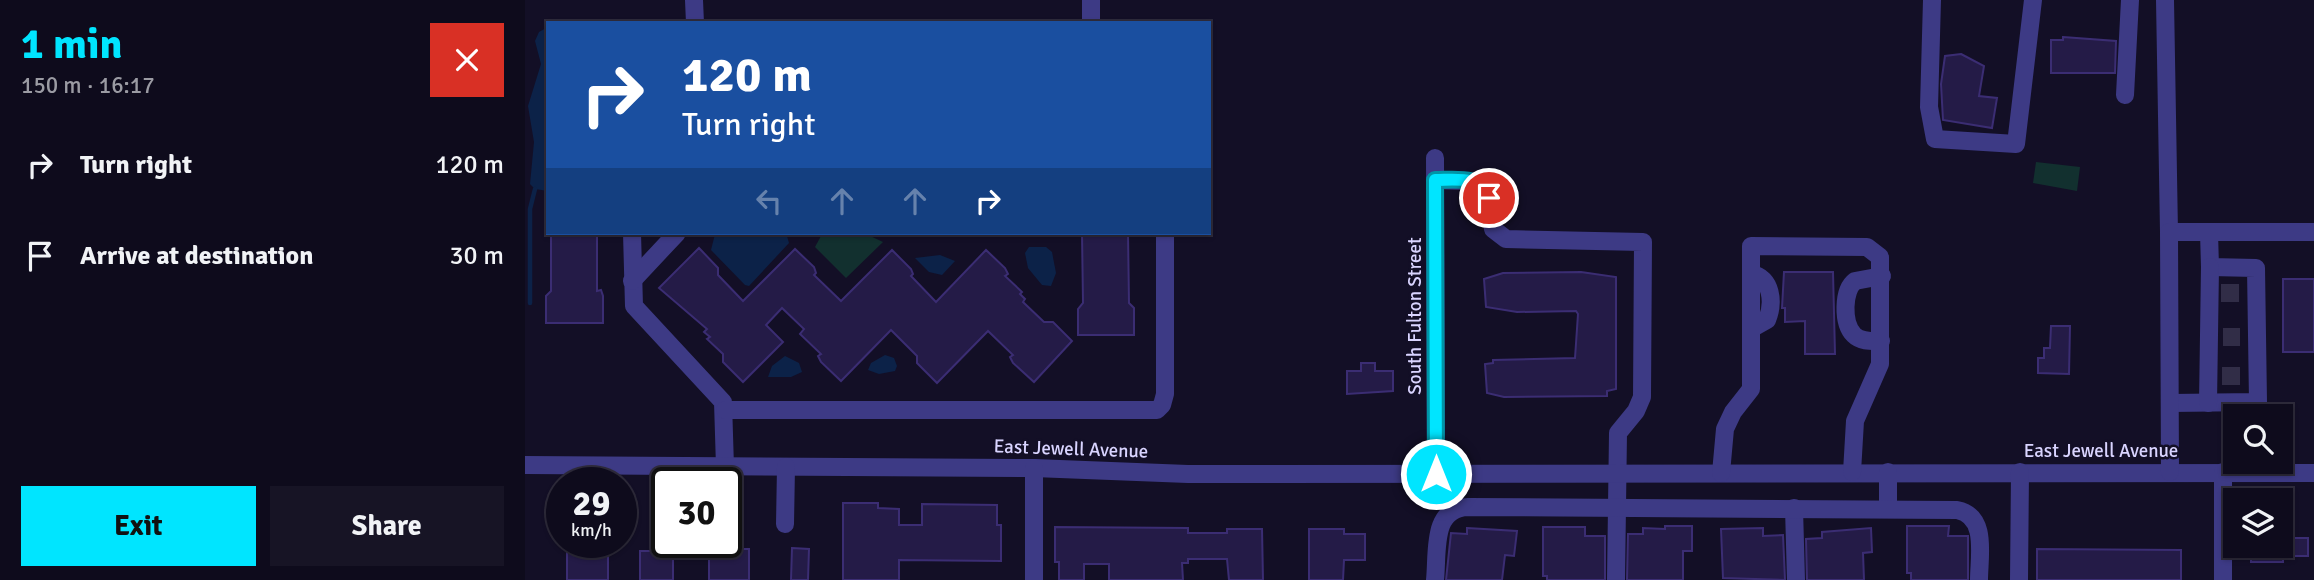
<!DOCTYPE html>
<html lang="en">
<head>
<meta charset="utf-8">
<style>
	:root { --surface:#0e0b1c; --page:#171425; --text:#f1f3f6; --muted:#9b9ba3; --line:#2e2b3b; --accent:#00e5ff }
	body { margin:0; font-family:Signika,sans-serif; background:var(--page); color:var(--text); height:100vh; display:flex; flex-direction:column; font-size:26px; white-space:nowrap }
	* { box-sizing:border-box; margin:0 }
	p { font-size:23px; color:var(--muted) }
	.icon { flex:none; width:38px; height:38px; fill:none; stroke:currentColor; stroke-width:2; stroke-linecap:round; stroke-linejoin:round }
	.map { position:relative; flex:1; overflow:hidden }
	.panel { display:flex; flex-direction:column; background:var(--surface); width:525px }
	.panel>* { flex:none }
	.guide { position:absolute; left:21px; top:21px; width:665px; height:214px; border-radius:0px; box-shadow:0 2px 5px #0004,0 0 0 2px var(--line); background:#1a4fa0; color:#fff; overflow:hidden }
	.tools { position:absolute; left:1698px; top:404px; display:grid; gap:14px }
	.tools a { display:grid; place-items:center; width:70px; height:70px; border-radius:0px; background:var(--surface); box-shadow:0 2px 5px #0004,0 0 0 2px var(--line); font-size:35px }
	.speed { position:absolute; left:21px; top:467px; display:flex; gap:14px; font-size:35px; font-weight:700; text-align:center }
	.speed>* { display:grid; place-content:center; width:91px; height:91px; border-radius:50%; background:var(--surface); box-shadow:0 2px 5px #0004,0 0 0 2px var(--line); line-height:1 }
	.speed small { font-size:18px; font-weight:400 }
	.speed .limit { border:4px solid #111; border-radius:10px; background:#fff; color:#111 }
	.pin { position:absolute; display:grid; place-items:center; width:60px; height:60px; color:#fff; margin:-30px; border:4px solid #fff; border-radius:50%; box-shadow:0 2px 7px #0007 }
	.me { position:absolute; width:77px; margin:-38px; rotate:0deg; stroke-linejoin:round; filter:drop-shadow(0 0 5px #0008) }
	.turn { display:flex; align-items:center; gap:24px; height:147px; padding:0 21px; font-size:32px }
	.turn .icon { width:91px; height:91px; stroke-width:2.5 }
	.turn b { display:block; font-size:49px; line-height:60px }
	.lanes { display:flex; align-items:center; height:66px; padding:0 21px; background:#0003; justify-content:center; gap:35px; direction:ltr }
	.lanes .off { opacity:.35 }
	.round { display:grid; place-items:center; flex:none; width:74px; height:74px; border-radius:0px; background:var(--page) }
	.head { display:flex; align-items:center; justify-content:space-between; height:119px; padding:0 21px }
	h1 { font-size:42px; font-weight:700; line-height:52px; color:var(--accent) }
	.action { display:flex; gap:14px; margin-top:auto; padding:14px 21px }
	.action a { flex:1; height:80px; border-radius:0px; background:var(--accent); color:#111; font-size:28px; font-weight:700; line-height:80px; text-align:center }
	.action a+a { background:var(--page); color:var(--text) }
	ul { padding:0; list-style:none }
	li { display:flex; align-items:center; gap:21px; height:91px; padding:0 21px }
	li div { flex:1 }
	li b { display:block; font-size:26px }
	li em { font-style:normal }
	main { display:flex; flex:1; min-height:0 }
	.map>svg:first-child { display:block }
	.green { fill:#12302f }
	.water { fill:#0c2248 }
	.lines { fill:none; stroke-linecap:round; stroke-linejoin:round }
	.stream { stroke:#0c2248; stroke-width:4.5 }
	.building { fill:#241b47; stroke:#3b2d73; stroke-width:2 }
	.minor-tunnel { stroke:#312d47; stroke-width:18; stroke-dasharray:18 9; stroke-linecap:butt }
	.minor { stroke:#3d3a85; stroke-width:18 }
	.route-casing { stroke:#0095a6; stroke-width:18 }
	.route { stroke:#00e5ff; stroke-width:12 }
	.labels { text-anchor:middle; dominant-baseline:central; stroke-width:5; stroke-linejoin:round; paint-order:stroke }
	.street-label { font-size:19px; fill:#d9d4ff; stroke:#130f26 }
</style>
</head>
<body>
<main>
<section class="panel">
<div class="head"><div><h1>1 min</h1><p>150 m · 16:17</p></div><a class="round" style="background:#d93025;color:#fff"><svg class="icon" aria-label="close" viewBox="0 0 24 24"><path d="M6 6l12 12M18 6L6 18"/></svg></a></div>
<ul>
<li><svg class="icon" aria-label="right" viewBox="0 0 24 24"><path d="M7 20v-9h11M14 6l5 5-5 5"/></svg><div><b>Turn right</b></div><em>120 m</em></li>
<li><svg class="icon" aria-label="arrive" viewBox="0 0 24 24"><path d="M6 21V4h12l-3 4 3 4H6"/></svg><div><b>Arrive at destination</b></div><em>30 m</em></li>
</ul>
<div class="action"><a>Exit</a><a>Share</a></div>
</section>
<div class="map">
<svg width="1789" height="580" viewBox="0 0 1789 580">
	<rect width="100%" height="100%" fill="#130f26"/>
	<!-- green -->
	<g class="green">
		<polygon points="1511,162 1555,167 1552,191 1508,183"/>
		<polygon points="341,234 358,242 321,278 290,247 296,236"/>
	</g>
	<!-- water -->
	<g class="water">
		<polygon points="23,27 23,191 10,189 5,184 9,142 3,106 16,64 10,41 14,32"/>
		<polygon points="201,233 262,236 264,243 224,286 220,285 186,250 190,234 195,237"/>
		<polygon points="504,247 521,247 527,252 531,273 526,286 517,285 503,268 500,253"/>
		<polygon points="415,255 430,261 417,275 404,272 390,258"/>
		<polygon points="360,355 369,358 372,366 370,371 354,374 343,370 346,363"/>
		<polygon points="260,356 274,363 277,372 266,377 243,377 247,366"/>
	</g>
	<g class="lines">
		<!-- stream -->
		<polyline class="stream" points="5,303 5,209 10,189"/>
	</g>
	<!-- building -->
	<g class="building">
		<polygon points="1538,37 1591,41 1590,73 1526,73 1526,40 1538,40"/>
		<polygon points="1436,54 1459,66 1454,96 1472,98 1467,128 1418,120 1416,84 1420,56"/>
		<polygon points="26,233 72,233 72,291 76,290 78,296 78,323 21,323 21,296 26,291"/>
		<polygon points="557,233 603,233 604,303 609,308 609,335 553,335 553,309 558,303"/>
		<polygon points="174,248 193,268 193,275 218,301 270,249 289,267 291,273 289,275 316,301 367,250 386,269 388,274 386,276 411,302 461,250 480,268 483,274 480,276 497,292 495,294 500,299 498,302 519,322 528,322 547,341 509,382 488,363 485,357 488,355 463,331 412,383 392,363 392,356 366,330 316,381 296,362 293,356 296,354 275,334 279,329 257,308 241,325 258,342 218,382 198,362 198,354 182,339 185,337 179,332 182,329 134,288"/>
		<polygon points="1056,272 1091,277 1091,389 1082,391 1082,396 979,397 962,393 960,364 968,363 968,360 1050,358 1053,314 1051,311 992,312 961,307 959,279 978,273"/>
		<polygon points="1259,272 1308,272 1310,354 1280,354 1280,321 1260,322 1260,308 1257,308"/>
		<rect x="1758" y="279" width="31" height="73"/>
		<polygon points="1526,326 1545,326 1544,374 1513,373 1513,358 1519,358 1519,348 1525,348"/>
		<polygon points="836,363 850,363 850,371 868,371 868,391 822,394 822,371 836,371"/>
		<polygon points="318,503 353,503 353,508 374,509 374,525 397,525 397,504 472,505 472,525 476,525 476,561 374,560 374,580 318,580"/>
		<polygon points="1140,526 1167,526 1167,551 1158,551 1158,580 1102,580 1103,534 1118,534 1118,528 1140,529"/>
		<polygon points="1382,526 1424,526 1423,536 1443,536 1443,580 1386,580 1386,573 1382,573"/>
		<polygon points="530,527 663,528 663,533 702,533 702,529 737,529 738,580 704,580 702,559 663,559 663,563 657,563 658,580 584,580 584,564 559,564 559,580 534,580 534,562 530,562"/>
		<polygon points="1018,527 1060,527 1060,536 1080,536 1080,580 1022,580 1022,576 1018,576"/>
		<polygon points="942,528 992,531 989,556 980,555 977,580 921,580 926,533 942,534"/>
		<polygon points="1238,528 1238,536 1258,535 1260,580 1198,578 1196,529"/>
		<polygon points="1346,528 1347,552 1338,553 1339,580 1282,580 1281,539 1297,538 1297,532"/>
		<polygon points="784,529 819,529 819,534 840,534 840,560 819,560 818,580 784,580"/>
		<polygon points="1755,538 1783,538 1783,556 1758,556 1758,562 1726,562 1726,546 1755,546"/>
		<rect x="42" y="542" width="41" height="38"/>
		<polygon points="184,543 211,543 211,549 224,549 224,580 184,580"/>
		<polygon points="267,548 284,549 283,580 266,580"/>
		<polygon points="1512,549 1656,550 1656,580 1512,580"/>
		<rect x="115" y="551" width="33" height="29"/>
	</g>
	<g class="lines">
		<!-- minor-tunnel -->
		<g class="minor-tunnel">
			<polyline points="1696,293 1714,293"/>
			<polyline points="1698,337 1715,337"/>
			<polyline points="1697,376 1715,376"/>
		</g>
		<!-- minor -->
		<g class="minor">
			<polyline points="169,0 170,23"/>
			<polyline points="1407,0 1404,107 1410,139 1491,144 1508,0"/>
			<polyline points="1640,0 1644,232"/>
			<polyline points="566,23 566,0"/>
			<polyline points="1600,95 1605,0"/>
			<polyline points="910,158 911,474"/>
			<polyline points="910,180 943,181 956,185 963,198 968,229 981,239 1118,242 1117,397 1111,411 1093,433 1091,580"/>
			<polyline points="107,233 109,306 198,402 200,467"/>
			<path d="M1226 274C1247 277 1249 303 1242 320L1226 329"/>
			<polyline points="107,281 152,233"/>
			<path d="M1356 341C1347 341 1336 342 1329 335 1317 323 1318 290 1330 281L1357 276"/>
			<polyline points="1645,403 1733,402 1731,268 1685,267 1684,232"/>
			<polyline points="1683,403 1685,267"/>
			<polyline points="200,410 632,410 637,405 640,394 640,233"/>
			<polyline points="0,465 509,468 663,474 1789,473"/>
			<polyline points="509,468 509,580"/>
			<polyline points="1645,472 1644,232 1789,232"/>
			<polyline points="1698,472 1698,580"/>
			<polyline points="1196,473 1200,429 1208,412 1226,389 1226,246 1342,247 1355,257 1355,364 1330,421 1327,472"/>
			<polyline points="1269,508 1271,580"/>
			<polyline points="1363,509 1363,472"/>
			<polyline points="260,524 261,467"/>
			<path d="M910 580C913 552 906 508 943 507L1432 510C1463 516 1454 556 1454 580"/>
			<polyline points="1494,580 1495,472"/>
		</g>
	</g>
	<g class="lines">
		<!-- route casing -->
		<g class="route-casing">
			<path id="route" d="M911 474 910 180C930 180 956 175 964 198"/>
		</g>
		<!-- route -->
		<use href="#route" class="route"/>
	</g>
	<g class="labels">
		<!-- street labels -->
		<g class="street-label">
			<text transform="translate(890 316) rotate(-90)">South Fulton Street</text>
			<text transform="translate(546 449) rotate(2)">East Jewell Avenue</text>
			<text x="1576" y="451">East Jewell Avenue</text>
		</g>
	</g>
</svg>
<div class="tools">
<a><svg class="icon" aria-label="search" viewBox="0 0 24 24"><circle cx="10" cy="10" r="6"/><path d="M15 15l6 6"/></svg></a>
<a><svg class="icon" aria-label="layers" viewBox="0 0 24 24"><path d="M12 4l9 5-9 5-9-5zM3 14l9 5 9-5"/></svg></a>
</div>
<div class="speed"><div>29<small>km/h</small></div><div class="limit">30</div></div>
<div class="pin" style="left:964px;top:198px;background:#d93025"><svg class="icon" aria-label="arrive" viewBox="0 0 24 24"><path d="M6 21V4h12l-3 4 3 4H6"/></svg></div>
<svg class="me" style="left:911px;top:474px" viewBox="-20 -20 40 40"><circle r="17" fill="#00e5ff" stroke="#fff" stroke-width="3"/><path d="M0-11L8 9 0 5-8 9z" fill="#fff"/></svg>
<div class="guide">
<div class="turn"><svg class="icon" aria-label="right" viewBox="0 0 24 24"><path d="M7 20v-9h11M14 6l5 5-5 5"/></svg><div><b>120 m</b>Turn right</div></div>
<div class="lanes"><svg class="icon off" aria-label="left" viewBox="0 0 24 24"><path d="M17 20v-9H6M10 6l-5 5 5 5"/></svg><svg class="icon off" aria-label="ahead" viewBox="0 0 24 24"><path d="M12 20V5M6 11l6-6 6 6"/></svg><svg class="icon off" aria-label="ahead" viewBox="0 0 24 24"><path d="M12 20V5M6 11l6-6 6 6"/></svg><svg class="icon" aria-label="right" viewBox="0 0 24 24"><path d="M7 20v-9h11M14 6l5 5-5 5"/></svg></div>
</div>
</div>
</main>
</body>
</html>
